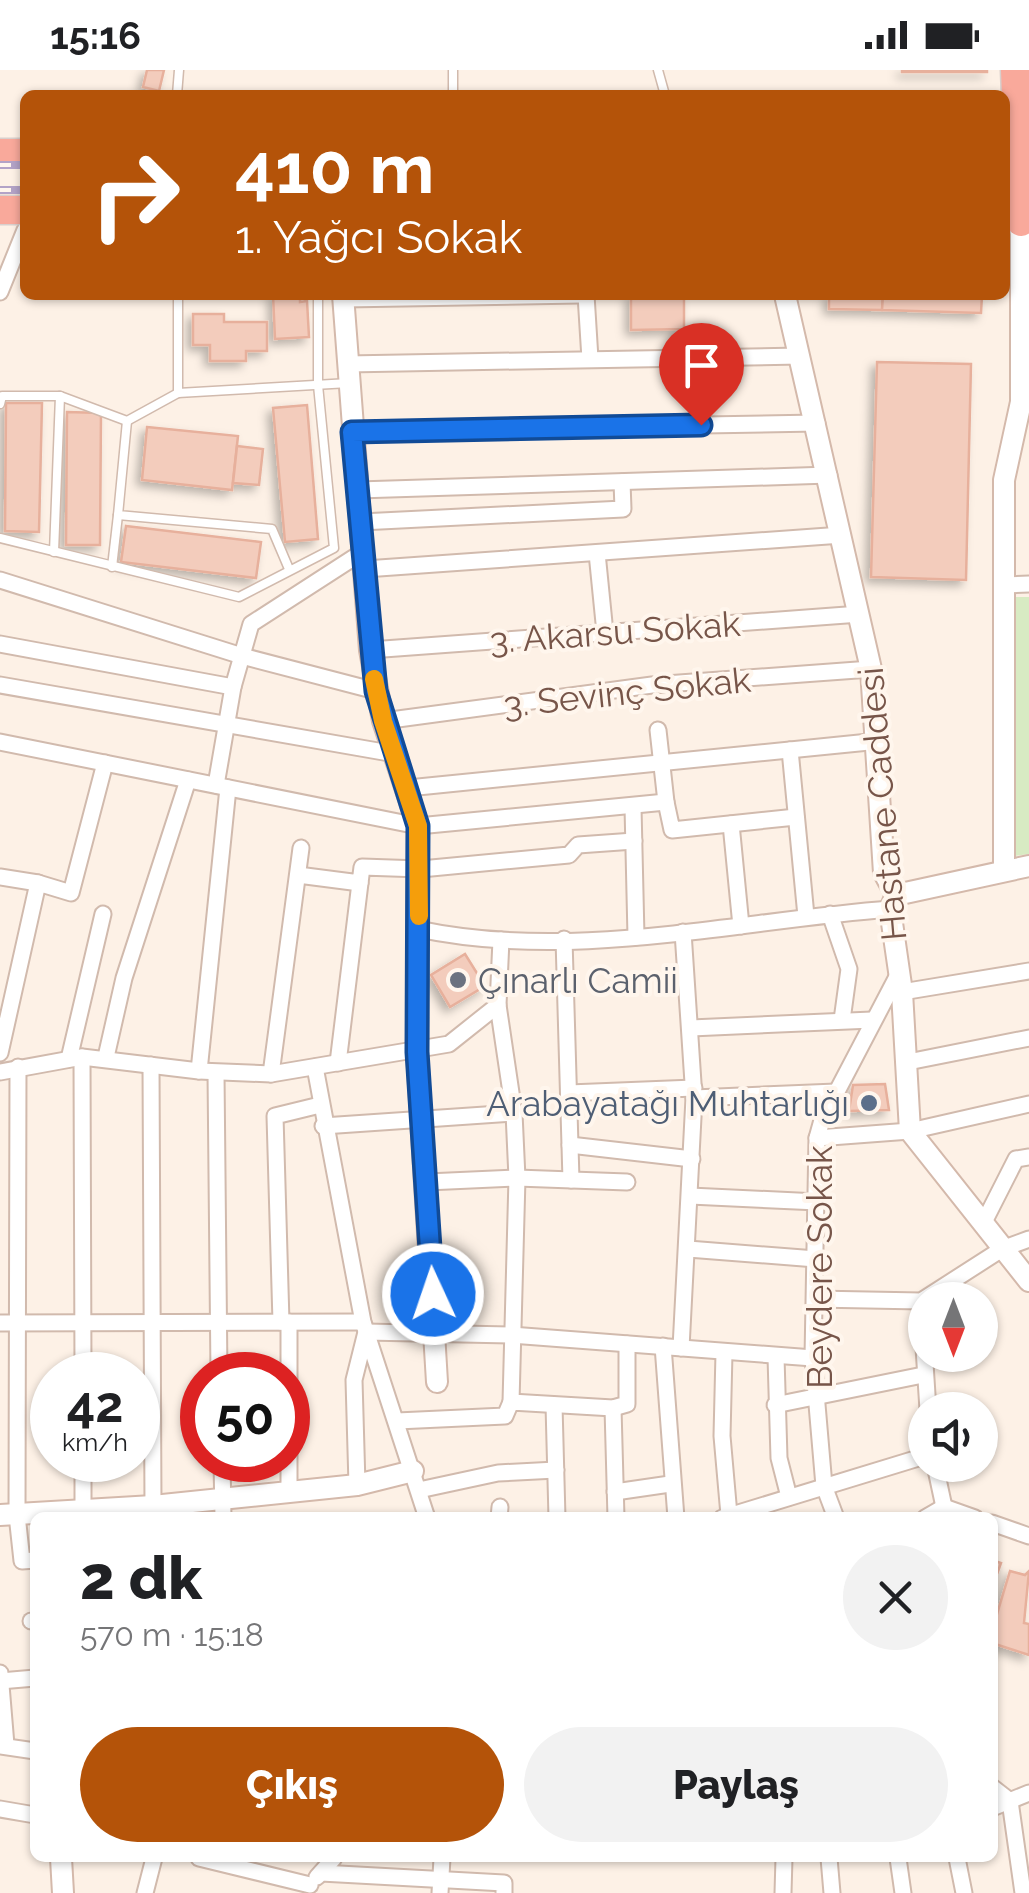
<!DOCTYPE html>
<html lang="tr">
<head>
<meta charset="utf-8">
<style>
	:root { --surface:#fff; --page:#f2f2f2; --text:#202124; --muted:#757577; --accent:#b45309 }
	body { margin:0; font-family:Raleway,sans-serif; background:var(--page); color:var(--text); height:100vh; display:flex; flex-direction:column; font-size:38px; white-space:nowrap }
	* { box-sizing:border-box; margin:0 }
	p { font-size:32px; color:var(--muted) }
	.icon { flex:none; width:55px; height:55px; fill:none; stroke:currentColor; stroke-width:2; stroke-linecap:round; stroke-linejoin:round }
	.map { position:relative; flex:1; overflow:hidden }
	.details { position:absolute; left:30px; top:1442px; width:968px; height:350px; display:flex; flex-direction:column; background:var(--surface); border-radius:15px; box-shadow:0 2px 8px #0004 }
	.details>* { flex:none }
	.top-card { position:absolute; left:20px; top:20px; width:990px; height:210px; border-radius:15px; box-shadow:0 2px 8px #0004; background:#b45309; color:#fff; overflow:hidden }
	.needle { width:65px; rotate:180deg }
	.fabs { position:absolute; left:908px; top:1212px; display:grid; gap:20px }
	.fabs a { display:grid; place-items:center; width:90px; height:90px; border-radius:50%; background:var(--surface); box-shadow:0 2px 8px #0004; font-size:50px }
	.speed { position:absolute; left:30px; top:1282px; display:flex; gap:20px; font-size:50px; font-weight:700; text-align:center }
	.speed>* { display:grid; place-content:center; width:130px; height:130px; border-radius:50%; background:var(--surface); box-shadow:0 2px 8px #0004; line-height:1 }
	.speed small { font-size:25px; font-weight:400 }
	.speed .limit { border:15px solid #d22; background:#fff; color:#111 }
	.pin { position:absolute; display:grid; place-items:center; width:85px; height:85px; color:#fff; margin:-102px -42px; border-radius:50% 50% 50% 0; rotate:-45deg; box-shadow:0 0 10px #0007 }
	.pin .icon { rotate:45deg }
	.me { position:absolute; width:110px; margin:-55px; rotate:357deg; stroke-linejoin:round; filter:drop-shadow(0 0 8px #0008) }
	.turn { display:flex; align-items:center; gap:35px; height:210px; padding:0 50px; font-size:45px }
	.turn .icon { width:130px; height:130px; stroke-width:2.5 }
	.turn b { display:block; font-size:70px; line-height:85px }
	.round { display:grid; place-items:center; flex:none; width:105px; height:105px; border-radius:52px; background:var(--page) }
	.summary { display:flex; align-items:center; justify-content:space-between; height:170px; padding:0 50px }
	h1 { font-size:60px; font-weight:800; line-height:75px }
	.cta { display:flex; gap:20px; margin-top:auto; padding:20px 50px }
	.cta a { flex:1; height:115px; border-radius:60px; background:var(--accent); color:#fff; font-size:40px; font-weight:800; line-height:115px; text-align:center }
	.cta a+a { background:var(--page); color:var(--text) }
	.status { display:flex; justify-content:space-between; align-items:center; height:70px; padding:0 50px; background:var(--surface); direction:ltr }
	.status svg { height:28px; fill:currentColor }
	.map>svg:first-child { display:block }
	.green { fill:#d8ebc3 }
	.building { fill:#f3ccbc; stroke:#e7b09c; stroke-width:2.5; filter:url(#shadow) }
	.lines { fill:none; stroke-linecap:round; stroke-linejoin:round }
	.lane-casing { stroke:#d1baad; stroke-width:11 }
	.street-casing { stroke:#d1baad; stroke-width:19 }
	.secondary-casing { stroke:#d4b9ab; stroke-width:24 }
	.highway-casing { stroke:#d9cfcc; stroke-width:31 }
	.lane { stroke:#fff; stroke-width:8 }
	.street { stroke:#fff; stroke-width:15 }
	.secondary { stroke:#fff; stroke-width:20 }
	.highway { stroke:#f9a99b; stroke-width:28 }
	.rail-casing { stroke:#b3a3c7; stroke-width:8 }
	.rail { stroke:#fff6ed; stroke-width:4; stroke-dasharray:11; stroke-linecap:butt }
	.route-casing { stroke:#114b97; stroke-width:25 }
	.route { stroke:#1a73e8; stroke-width:18 }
	.slow { stroke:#f59e0b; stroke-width:18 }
	.worship-dot { fill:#6b7280; stroke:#fff6ed; stroke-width:4 }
	.service-dot { fill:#5c6f8a; stroke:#fff6ed; stroke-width:4 }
	.labels { text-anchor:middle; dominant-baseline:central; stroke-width:8; stroke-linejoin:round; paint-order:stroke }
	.street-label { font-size:35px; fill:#775549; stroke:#fff6ed }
	.worship-label { font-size:35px; fill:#5b616d; stroke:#fff6ed; text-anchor:start }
	.service-label { font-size:35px; fill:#4e5e75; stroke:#fff6ed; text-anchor:end }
</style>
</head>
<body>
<div class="status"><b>15:16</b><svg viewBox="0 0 49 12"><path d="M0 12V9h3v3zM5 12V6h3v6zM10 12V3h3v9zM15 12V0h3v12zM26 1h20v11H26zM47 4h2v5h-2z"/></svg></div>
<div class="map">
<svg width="1029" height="1823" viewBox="0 0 1029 1823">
	<defs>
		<filter id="shadow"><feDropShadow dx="-5" dy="5" stdDeviation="5" flood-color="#0004"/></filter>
	</defs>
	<rect width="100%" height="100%" fill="#fdf1e6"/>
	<!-- green -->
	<polygon class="green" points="1016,527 1029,527 1029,784 1015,786"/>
	<!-- building -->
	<g class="building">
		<polygon points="147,0 164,0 159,21 143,17"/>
		<rect x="902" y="0" width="85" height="2"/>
		<polygon points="273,225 300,225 300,232 307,231 309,267 275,269"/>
		<polygon points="631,225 684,225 684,259 631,260"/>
		<polygon points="829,225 883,225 882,240 829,239"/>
		<polygon points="883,225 982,225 981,243 882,240"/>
		<polygon points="193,244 224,244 224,252 267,252 267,281 246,281 246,291 210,291 210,275 193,275"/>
		<polygon points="877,292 971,294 966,510 871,507"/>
		<polygon points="6,333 42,333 39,462 5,461"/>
		<polygon points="307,335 318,469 285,472 273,338"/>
		<polygon points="67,342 101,343 100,475 66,475"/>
		<polygon points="147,357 238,366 232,420 142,410"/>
		<polygon points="237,376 263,379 259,415 233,413"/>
		<polygon points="126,456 261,472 256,508 121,492"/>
		<polygon points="465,884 485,916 450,937 431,905"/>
		<polygon points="885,1014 889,1040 849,1041 853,1015"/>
		<polygon points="992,1490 1001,1493 992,1518"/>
		<polygon points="1010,1501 1025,1505 1029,1501 1024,1553 1029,1554 1029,1585 992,1573 992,1542 997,1544"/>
	</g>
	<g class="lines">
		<!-- lane casing -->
		<g class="lane-casing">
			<g id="lane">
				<polyline points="453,0 453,25"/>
				<polyline points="658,0 665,25"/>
				<polyline points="177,25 179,0"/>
				<polyline points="178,225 178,323"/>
				<polyline points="0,334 2,326 60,326"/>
				<polyline points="127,351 118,445 272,459 289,499"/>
				<polyline points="0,468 239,527 334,478 318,315 318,225"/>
				<polyline points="54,482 60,326 127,351 178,323 349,313"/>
				<polyline points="112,497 118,445"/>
			</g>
		</g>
		<!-- street casing -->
		<g class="street-casing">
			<g id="street">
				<polyline points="0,222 25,160"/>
				<polyline points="586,225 590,289"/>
				<polyline points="344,229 580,225"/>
				<polyline points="347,294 800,286"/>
				<polyline points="352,361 817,353"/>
				<polyline points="358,420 829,405"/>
				<polyline points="361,452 623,439 622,412"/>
				<polyline points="597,483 605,563"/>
				<polyline points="365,499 842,465"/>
				<polyline points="0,510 242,586 376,621"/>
				<polyline points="1003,515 1029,514"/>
				<polyline points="0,574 233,617"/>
				<polyline points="370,580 860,544"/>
				<polyline points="0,615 395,684"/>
				<polyline points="383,651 652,615 871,599"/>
				<polyline points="0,672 418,756 666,732 658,660"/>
				<polyline points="790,680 806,846"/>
				<polyline points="216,715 233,617 251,554 364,481"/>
				<polyline points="408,718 879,671"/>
				<polyline points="666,732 672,760 796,747"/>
				<polyline points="633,737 636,867"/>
				<polyline points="731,754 741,856"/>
				<polyline points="298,805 360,813 362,797 421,799 569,785 578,775 634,771"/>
				<polyline points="0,807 38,813"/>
				<polyline points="830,844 849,899 842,950"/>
				<path d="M418 859C573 892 735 851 890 839"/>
				<polyline points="564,869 571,1110"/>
				<polyline points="902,922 1029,901"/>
				<polyline points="498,935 514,1043 517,1108 511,1332"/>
				<polyline points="691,958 872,950"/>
				<polyline points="0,983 38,813 71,823 105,693"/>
				<polyline points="82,987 83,1305"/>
				<polyline points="106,987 124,908 188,710"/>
				<polyline points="69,989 103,844"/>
				<polyline points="908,992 1029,968"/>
				<polyline points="338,993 360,813"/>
				<polyline points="151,995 153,1436"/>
				<polyline points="18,997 17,1445 22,1491 35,1490"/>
				<polyline points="315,997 363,1252 427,1448"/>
				<polyline points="199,1001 228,718"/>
				<polyline points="0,1002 82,987 199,1001 271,1004 449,974 498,935 501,870"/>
				<polyline points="216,1003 219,1305"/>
				<polyline points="271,1004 301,778"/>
				<polyline points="569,1023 694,1018"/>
				<polyline points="694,1028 836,1022"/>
				<polyline points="323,1056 514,1043"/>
				<polyline points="817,1068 910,1061 1029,1034"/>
				<polyline points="570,1075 692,1089"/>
				<polyline points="427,1112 517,1108 627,1112"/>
				<polyline points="690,1126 818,1132"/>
				<polyline points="983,1154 1016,1089 1029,1087"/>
				<polyline points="688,1179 816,1189"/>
				<polyline points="815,1229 921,1231 1002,1179 1029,1169"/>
				<polyline points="921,1231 928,1340"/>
				<polyline points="281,1252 275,1046 320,1035"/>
				<polyline points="289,1252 289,1422"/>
				<polyline points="0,1253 363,1252"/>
				<polyline points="663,1276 676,1448"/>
				<polyline points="681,1278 694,1028 683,862"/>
				<polyline points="724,1283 722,1366 729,1445"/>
				<polyline points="776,1287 779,1388 789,1427"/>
				<polyline points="554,1335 557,1448"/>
				<polyline points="775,1335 923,1305"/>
				<polyline points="613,1338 616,1448"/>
				<polyline points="397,1351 505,1346 511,1332 613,1338 627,1334 627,1274"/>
				<polyline points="83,1390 83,1441"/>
				<polyline points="222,1390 223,1448"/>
				<polyline points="935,1395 944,1437"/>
				<polyline points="357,1415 354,1310 366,1262 511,1265 813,1288"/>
				<polyline points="419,1420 498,1403 556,1400"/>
				<polyline points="615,1422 670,1414"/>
				<polyline points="944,1437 975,1448"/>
				<polyline points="499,1448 500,1437"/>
				<polyline points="722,1448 925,1386"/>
				<polyline points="836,1448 824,1416 813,1288 817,1068 822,1050 899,903"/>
				<polyline points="925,1448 944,1437"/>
				<polyline points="992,1453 1029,1466"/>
				<polyline points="31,1551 35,1551"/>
				<polyline points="0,1603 6,1675"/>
				<polyline points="0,1611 35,1608"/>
				<polyline points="0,1676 35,1681"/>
				<polyline points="992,1717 1010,1731 1023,1823"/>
				<polyline points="992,1738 1029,1723"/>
				<polyline points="0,1739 35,1745"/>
				<polyline points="199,1788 310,1815"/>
				<polyline points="829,1788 832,1823"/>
				<polyline points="898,1788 903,1823"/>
				<polyline points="957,1788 964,1823"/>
				<polyline points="321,1803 504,1813 504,1823"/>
				<polyline points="317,1807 334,1788"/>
				<polyline points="145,1823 154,1788"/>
				<polyline points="440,1823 442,1788"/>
				<polyline points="783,1823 784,1788"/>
			</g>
		</g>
		<!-- secondary casing -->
		<g class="secondary-casing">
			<g id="secondary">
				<polyline points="343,225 370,580 383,651 418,756 417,982 437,1312"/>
				<polyline points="785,225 871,599 884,803 896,825 890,839 902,922 910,1061 1029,1211"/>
				<polyline points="1004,800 1004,410 1021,332 1021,152"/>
				<polyline points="896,825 1029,796"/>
				<polyline points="0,1445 153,1436 357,1415 413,1401"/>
				<polyline points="61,1788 63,1823"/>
			</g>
		</g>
		<!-- highway casing -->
		<g class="highway-casing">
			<g id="highway">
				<polyline points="1015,0 1021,152"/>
				<polyline points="0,83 25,83"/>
				<polyline points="0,140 25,140"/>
			</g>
		</g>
		<!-- lane -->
		<use href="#lane" class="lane"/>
		<!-- street -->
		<use href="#street" class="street"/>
		<!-- secondary -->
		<use href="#secondary" class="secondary"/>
		<!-- highway -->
		<use href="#highway" class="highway"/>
		<!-- rail casing -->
		<g class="rail-casing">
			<g id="rail">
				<polyline points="0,95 25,95"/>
				<polyline points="0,120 25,120"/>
			</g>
		</g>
		<!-- rail -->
		<use href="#rail" class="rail"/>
	</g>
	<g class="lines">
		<!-- route casing -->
		<g class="route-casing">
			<polyline id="route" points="433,1224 417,982 418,756 376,621 352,362 701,355"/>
		</g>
		<!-- route -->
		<use href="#route" class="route"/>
		<!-- slow -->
		<polyline class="slow" points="374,609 383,651 418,756 419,846"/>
	</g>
	<!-- markers -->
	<circle class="worship-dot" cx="458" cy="910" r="10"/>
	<circle class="service-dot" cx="869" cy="1033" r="10"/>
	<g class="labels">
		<!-- street labels -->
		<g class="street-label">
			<text transform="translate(615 562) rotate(-4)">3. Akarsu Sokak</text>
			<text transform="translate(627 622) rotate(-6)">3. Sevinç Sokak</text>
			<text transform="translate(882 734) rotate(-95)">Hastane Caddesi</text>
			<text transform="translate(819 1197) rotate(-90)">Beydere Sokak</text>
		</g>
		<!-- worship labels -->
		<g class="worship-label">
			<text x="478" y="910">Çınarlı Camii</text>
		</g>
		<!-- service labels -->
		<g class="service-label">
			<text x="849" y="1033">Arabayatağı Muhtarlığı</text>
		</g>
	</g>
</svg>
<div class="fabs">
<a><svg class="needle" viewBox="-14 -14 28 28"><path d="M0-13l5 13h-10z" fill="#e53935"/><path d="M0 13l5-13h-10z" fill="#757577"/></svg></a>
<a><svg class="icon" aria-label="sound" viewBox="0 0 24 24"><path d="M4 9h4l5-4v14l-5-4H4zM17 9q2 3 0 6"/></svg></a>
</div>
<div class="speed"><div>42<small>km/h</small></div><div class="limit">50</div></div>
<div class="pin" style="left:701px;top:355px;background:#d93025"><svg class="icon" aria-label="arrive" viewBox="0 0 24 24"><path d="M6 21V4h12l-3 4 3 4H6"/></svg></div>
<svg class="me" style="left:433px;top:1224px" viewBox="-20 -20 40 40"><circle r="17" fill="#1a73e8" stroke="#fff" stroke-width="3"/><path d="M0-11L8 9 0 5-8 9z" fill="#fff"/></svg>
<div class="top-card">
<div class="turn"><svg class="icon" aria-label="right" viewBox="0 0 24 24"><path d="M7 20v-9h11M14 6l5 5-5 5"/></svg><div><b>410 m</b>1. Yağcı Sokak</div></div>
</div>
<section class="details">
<div class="summary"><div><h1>2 dk</h1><p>570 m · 15:18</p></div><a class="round"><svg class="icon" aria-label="close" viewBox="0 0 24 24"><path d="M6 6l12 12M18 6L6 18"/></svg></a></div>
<div class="cta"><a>Çıkış</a><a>Paylaş</a></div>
</section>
</div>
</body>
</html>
